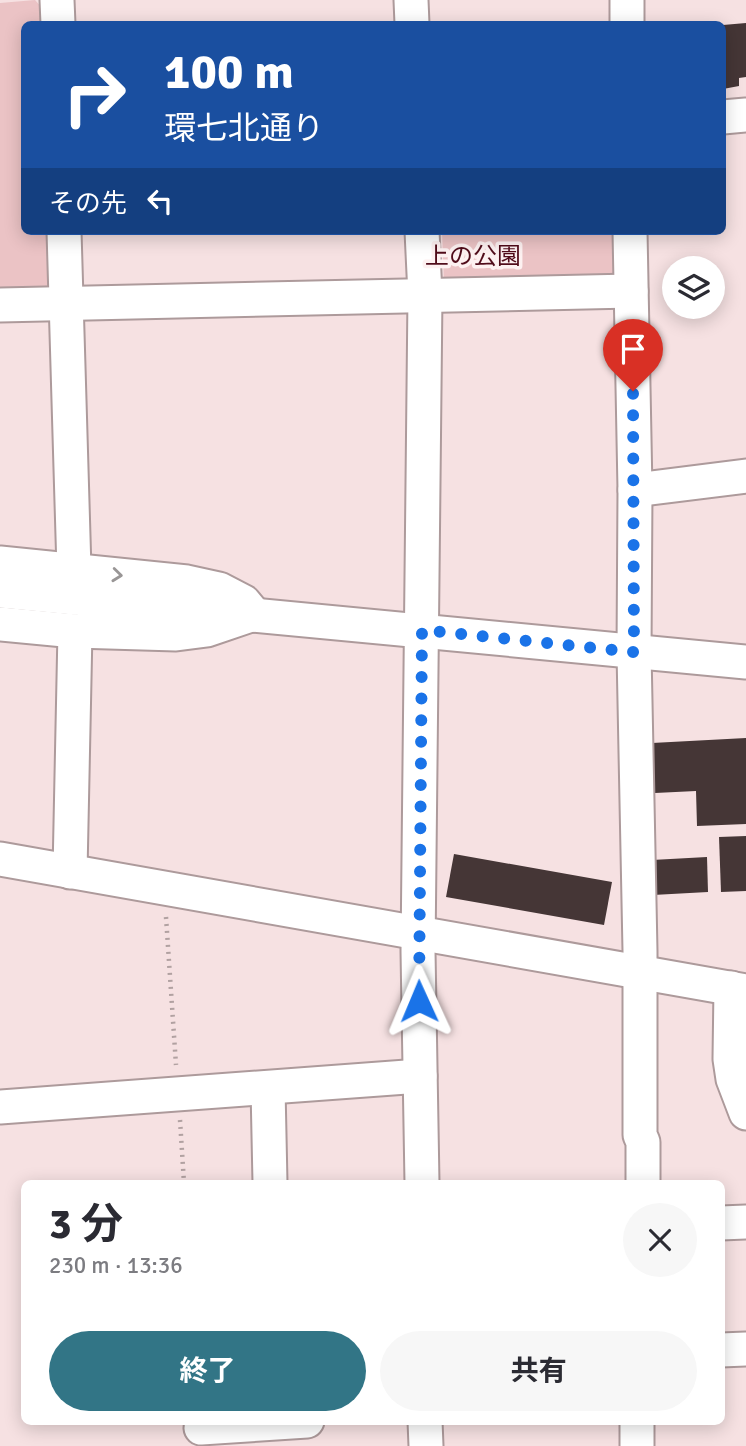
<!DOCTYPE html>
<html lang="ja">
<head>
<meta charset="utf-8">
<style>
	:root { --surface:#fff; --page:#f7f7f7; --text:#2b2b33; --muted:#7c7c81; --accent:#327586 }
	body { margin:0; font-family:Signika,"Noto Sans JP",sans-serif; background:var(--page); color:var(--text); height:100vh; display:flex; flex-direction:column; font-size:26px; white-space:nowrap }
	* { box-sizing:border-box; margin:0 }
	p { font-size:23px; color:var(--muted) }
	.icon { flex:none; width:38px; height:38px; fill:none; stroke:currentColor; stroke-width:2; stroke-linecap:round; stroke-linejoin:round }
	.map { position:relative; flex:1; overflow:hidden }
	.panel { position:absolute; left:21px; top:1180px; width:704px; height:245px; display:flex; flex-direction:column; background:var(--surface); border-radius:10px; box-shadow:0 4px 18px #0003 }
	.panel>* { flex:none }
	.banner { position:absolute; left:21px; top:21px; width:705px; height:214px; border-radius:10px; box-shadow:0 4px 18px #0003; background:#1a4fa0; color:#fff; overflow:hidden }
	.buttons { position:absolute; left:662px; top:256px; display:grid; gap:14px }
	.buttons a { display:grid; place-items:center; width:63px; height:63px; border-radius:50%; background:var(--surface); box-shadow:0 4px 18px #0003; font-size:35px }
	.pin { position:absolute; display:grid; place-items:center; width:60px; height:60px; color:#fff; margin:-72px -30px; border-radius:50% 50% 50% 0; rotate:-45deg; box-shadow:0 0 7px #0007 }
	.pin .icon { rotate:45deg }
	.me { position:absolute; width:77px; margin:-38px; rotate:359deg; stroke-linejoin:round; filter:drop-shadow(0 0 5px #0008) }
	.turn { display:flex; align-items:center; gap:24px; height:147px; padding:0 28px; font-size:32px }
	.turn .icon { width:91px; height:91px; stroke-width:2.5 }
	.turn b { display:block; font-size:49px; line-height:60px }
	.then { display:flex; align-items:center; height:66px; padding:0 28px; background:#0003; gap:14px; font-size:26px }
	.round { display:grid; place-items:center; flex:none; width:74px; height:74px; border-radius:37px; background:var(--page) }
	.overview { display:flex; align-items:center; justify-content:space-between; height:119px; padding:0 28px }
	h1 { font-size:42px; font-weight:700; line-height:52px }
	.button { display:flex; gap:14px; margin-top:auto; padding:14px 28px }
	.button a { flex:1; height:80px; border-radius:42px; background:var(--accent); color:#fff; font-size:28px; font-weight:700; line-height:80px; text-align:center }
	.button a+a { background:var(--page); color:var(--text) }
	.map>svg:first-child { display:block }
	.green { fill:#ebc3c5 }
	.building { fill:#453636 }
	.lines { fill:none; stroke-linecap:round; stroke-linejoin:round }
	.minor-casing { stroke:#ad9a9b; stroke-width:37 }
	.path { stroke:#b1a1a1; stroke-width:4.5; stroke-dasharray:2 5; stroke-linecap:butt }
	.minor { stroke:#fff; stroke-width:33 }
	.oneway { stroke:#999696 }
	.route { stroke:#1a73e8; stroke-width:12; stroke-dasharray:0 21.6 }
	.labels { text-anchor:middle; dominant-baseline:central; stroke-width:7; stroke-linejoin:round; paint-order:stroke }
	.park-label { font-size:24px; fill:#500c1a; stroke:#fdf1f1 }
</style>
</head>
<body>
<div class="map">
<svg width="746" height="1446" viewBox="0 0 746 1446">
	<rect width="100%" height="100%" fill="#f6e1e2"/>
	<!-- green -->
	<g class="green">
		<polygon points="35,0 44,10 45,24 24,24 24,231 51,231 52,286 45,293 0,294 0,3"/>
		<polygon points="442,231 619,231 620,270 612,278 444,283"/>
	</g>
	<!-- building -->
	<g class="building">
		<polygon points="746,23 746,77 739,78 739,86 723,89 723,25"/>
		<polygon points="746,738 746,824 697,826 696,791 655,793 652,743"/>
		<polygon points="746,836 746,891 721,892 719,837"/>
		<polygon points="454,854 612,882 604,925 446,897"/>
		<polygon points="707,857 708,892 653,895 652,860"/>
	</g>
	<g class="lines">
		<!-- minor casing -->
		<g class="minor-casing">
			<g id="minor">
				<polyline points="57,0 58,24"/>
				<polyline points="411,0 412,24"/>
				<polyline points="627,0 627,24"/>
				<polyline points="723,117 746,115"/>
				<polyline points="64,231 74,570"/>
				<polyline points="422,231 425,295 418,951 422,1183"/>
				<polyline points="630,231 635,490 634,652 640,951 640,1135 643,1142 643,1183"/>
				<polyline points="0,305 631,291"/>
				<polyline points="635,490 746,476"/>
				<polyline points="0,563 187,582 219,589 244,602 254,614 207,630 176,634 75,631 0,624"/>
				<polyline points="0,591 746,662"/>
				<polyline points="0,859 746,991"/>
				<polyline points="70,872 75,631"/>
				<polyline points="731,988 730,1059 733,1079 746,1113"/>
				<polyline points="268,1088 270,1183"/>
				<polyline points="0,1107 420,1076"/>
				<polyline points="721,1223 746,1222"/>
				<polyline points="721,1350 746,1349"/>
				<polyline points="425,1421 426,1446"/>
				<polyline points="201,1428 307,1421"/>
				<polyline points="637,1446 637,1421"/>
			</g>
		</g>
		<!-- path -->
		<g class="path">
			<polyline points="166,917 176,1065"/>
			<polyline points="180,1120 184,1183"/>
		</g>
		<!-- minor -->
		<use href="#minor" class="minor"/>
	</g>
	<!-- one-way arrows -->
	<defs><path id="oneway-chevron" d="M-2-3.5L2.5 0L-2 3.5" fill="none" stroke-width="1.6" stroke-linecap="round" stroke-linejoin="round" transform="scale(1.75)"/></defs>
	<use class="oneway" href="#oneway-chevron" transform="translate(117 575) rotate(6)"/>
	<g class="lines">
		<!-- route -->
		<polyline class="route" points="419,1001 422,630 634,652 633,391"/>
	</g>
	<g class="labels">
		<!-- park labels -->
		<g class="park-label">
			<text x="473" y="256">上の公園</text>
		</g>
	</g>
</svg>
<div class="buttons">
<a><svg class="icon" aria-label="layers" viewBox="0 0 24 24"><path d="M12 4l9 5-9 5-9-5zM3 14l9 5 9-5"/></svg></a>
</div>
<div class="pin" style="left:633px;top:391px;background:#d93025"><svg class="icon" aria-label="arrive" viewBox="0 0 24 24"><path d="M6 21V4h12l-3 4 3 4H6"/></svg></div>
<svg class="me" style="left:419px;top:1001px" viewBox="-20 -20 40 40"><path d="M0-17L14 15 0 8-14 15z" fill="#1a73e8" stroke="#fff" stroke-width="4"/></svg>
<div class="banner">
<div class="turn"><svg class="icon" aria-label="right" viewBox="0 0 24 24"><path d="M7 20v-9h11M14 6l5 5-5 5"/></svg><div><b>100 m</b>環七北通り</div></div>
<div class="then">その先<svg class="icon" aria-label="left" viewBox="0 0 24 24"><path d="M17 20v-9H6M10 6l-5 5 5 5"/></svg></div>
</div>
<section class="panel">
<div class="overview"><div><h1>3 分</h1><p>230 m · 13:36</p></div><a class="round"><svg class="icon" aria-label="close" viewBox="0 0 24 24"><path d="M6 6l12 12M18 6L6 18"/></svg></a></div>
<div class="button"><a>終了</a><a>共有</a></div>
</section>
</div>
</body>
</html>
